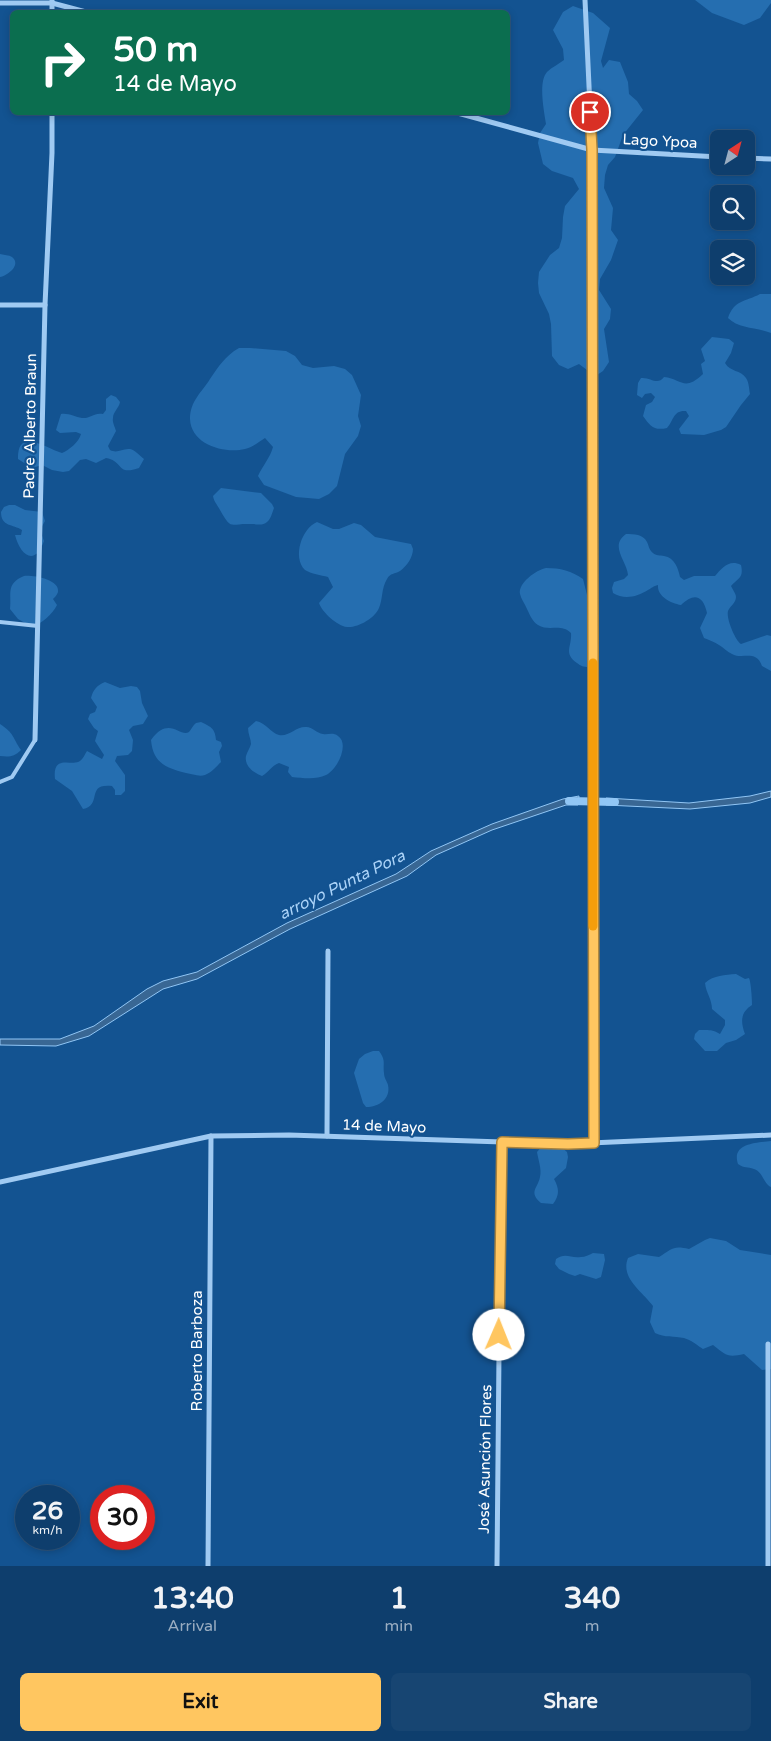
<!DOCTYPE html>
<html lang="en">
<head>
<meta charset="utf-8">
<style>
	:root { --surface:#0e3e6d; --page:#174572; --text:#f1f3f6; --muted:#9baec2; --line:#2e5780; --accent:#ffc660 }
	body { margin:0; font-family:"Varela Round",sans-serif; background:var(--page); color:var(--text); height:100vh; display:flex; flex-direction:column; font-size:19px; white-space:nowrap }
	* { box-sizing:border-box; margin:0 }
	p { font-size:16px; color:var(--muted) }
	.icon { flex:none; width:28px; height:28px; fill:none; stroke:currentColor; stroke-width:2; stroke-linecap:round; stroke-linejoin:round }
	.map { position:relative; height:1566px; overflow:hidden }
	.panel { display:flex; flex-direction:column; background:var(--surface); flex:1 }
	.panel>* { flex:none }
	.top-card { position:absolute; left:10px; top:10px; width:500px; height:105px; border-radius:8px; box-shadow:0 2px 8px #0003,0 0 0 1px var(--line); background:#0b6e4f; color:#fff; overflow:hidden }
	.needle { width:32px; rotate:36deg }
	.buttons { position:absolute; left:710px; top:130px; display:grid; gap:10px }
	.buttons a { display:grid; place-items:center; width:45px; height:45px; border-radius:8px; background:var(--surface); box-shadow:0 2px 8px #0003,0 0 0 1px var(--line); font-size:25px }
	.speed { position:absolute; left:15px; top:1485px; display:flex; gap:10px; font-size:25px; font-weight:700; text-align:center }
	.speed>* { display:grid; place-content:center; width:65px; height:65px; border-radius:50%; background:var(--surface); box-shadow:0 2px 8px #0003,0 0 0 1px var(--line); line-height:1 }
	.speed small { font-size:12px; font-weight:400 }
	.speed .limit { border:8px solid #d22; background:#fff; color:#111 }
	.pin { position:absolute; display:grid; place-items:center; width:42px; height:42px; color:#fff; margin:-21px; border:2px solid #fff; border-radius:50%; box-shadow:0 1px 5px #0007 }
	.me { position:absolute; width:55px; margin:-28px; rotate:1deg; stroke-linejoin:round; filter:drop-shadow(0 0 4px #0008) }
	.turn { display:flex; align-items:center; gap:18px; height:105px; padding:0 20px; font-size:22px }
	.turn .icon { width:65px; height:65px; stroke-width:2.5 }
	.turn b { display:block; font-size:35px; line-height:42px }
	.eta { display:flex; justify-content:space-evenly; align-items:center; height:85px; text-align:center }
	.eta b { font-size:30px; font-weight:700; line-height:35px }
	.button { display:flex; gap:10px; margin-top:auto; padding:10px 20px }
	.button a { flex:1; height:58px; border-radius:8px; background:var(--accent); color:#111; font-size:20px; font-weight:700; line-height:58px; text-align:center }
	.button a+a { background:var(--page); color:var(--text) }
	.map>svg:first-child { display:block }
	.green { fill:#256eb0 }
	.water { fill:#396794; stroke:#91c6f5 }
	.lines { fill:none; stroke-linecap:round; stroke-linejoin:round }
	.stream { stroke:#91c6f5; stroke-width:8 }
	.service { stroke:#a0caf2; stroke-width:4 }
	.minor { stroke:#a0caf2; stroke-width:5 }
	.route-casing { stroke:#a6813e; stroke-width:12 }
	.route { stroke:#ffc660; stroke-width:9 }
	.slow { stroke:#f59e0b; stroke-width:9 }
	.labels { text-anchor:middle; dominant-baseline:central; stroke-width:4.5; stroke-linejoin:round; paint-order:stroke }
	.street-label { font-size:15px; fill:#fff; stroke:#135391 }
	.water-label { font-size:16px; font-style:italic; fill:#acd4f9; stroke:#135391 }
</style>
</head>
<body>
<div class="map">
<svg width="771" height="1566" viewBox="0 0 771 1566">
	<rect width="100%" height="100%" fill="#135391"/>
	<!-- green -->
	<g class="green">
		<polygon points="695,0 771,0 771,3 760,18 744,25 712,13"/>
		<path d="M573 6 593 13 610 28 601 61 603 68 609 60 620 62 628 82 629 94 637 101 643 110 623 135 615 157 608 165 605 175 604 188 613 208 611 230 618 240 611 260 600 279 599 290 611 309 610 319 604 329 609 362 603 371 594 377 587 370 579 364 568 369 559 365 552 356 551 324 549 314 539 293 538 283 539 272 550 255 559 248 562 238 563 217 565 206 579 189 573 178 552 171 543 164 538 143 540 133 546 124C544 111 538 82 547 72 552 67 559 64 564 60L563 49 553 30 563 12Z"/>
		<path d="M0 254C4 255 9 255 12 257 22 265 7 276 0 277Z"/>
		<path d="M760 294H771V333C756 327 739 329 728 318 734 300 745 302 760 294Z"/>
		<path d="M712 337 729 339 734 343 731 353 725 363C730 372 741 370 746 378 749 382 749 389 750 394L741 405 726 427 721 430 704 435 681 434 679 429 689 416 686 411C673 410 674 420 667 428 654 431 650 426 643 416L646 405 652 402 655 397 651 393 645 394 642 398 637 395 638 383 641 378C651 377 657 386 664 377 682 379 684 392 703 374L701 364 705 361 701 349Z"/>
		<path d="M239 348H250L286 351 295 356 302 365 313 368 334 366 345 369 352 375 361 395 358 416 361 426 358 436 345 454 337 486 329 494 319 499 296 497 264 485 258 476C263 465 270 458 273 447L265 438C259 442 251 448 245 449 225 454 191 445 190 419 190 401 202 392 210 379 219 366 225 356 239 348Z"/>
		<path d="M111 395 116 397 120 402C119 408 113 412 113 418 112 422 115 427 116 431L108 446 110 450C118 454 122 448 130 449 135 450 140 456 144 459L139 468C116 476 124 461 106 458L96 463 86 459 80 460 69 471 63 472 52 470 42 465 32 468 18 459C17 426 47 449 62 453 69 450 79 442 81 434L76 432 60 433 56 430 61 414C69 413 75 417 82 418 90 419 94 412 103 414L106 410V399Z"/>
		<path d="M221 488 261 493 272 504 274 508C272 513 271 519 267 522 263 526 256 524 251 524 229 523 232 531 220 510 217 504 214 502 213 496Z"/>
		<path d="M9 505H15L25 510 42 512 45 521 40 530 44 541C35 567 20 555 15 535H21L22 530C13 524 1 527 1 512L4 507Z"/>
		<path d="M317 522 333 529H339L354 523 361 525 375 537 411 544 413 549C413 557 407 566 400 571 395 574 390 573 387 579 381 589 383 599 379 608 375 618 358 628 347 627 337 626 322 612 319 603L333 587 328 577C321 575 311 574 305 570 292 557 302 528 317 522Z"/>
		<path d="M626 534C634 534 643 534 647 542 649 546 649 550 653 553 656 556 660 555 664 556 675 558 678 568 680 577L684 580 694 576H715C722 568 729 559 741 565 744 578 738 578 731 586 733 590 736 594 736 597 736 603 730 606 728 611 726 618 735 640 741 644L767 635 771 636V671L762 666C756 649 742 660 732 654 727 652 723 647 719 645 715 642 709 640 704 638L700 628 707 613C703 594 693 593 681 605 670 603 657 596 658 585 653 586 652 588 648 590 637 597 624 600 613 593L612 588 614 582 624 579 628 575C627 561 609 546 626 534Z"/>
		<path d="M546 568C560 568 572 571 583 579L587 595 595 603 597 613 594 625 597 636 596 659 589 667C583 667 581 666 577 663 563 653 572 647 571 633 561 623 549 632 538 625 532 621 530 615 527 609 525 604 521 599 520 594 518 583 536 570 546 568Z"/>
		<path d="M24 576C32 575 60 579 58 592 57 595 55 597 53 599L57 605C52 615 42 623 32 627L18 619 10 609C12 594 5 584 24 576Z"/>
		<path d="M105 682 120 688 131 686 137 687 140 691 142 703 148 716 143 724 133 726 129 730 133 740 132 751 128 755 117 756 115 761 125 775V791L121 795H115V790L112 786C85 783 103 805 83 809L72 791 55 779C52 753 73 767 80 761 83 759 85 754 87 751L102 759 104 755 95 741 98 731 94 728 88 719 90 714 95 712 97 707 91 698C93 690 97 685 105 682Z"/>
		<path d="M256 721C266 723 271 733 279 735 288 737 296 727 305 727 312 726 316 733 323 734 328 735 333 732 338 736 350 744 337 770 326 775 316 780 303 778 292 777L288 772 289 767 279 763C271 766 269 772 262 776 254 773 244 766 246 756 247 752 250 748 251 744 251 739 248 734 248 728Z"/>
		<path d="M201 722C212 727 215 729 216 740L221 742 222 746 219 752 221 762C216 767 212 772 205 775 199 777 192 774 186 773 166 768 153 763 151 740 169 715 180 738 189 732 191 730 193 725 196 723Z"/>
		<path d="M0 724C15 734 12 737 21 750 14 757 9 757 0 756Z"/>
		<path d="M736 974 745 979 749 978C751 982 752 1000 752 1005 741 1012 740 1021 745 1034L736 1040 726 1043 717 1051H705L694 1039 695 1034 699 1030C707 1030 713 1029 720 1034L725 1025V1020L712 1009C712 999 706 993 705 983 714 975 725 975 736 974Z"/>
		<path d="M373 1051H379C386 1061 383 1062 384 1073 384 1078 387 1081 388 1085 391 1099 379 1107 366 1107L363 1103 354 1073 359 1059 365 1054Z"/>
		<path d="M771 1141V1187C763 1183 763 1172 754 1169 747 1166 745 1169 738 1164 731 1143 757 1143 771 1141Z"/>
		<path d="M544 1144 559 1145 567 1152 568 1157 566 1168 554 1179C559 1188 560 1195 553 1204L541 1203C528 1192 538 1188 540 1177 542 1169 538 1159 537 1152Z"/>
		<path d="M710 1238 726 1241 740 1250 771 1255V1369L762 1370 744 1354C727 1358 726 1355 713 1345L703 1349C697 1345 691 1340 684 1338 674 1336 665 1338 655 1333L650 1322 653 1306C642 1291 620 1278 628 1258L638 1254 659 1257C672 1249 673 1245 689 1249L705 1240Z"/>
		<path d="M593 1253 604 1254 605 1260 601 1277 596 1279 580 1274 575 1276 569 1274 559 1269 555 1264 556 1259C566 1252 571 1259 581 1257 585 1257 589 1255 593 1253Z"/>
	</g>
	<!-- water -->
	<g class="water">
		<polygon points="771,791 771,797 750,803 690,809 606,805 606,798 689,803 750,796"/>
		<polygon points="579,796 578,805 566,805 492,830 436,855 407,876 290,929 197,979 163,989 89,1036 56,1046 0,1045 0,1039 60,1039 94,1026 147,989 163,981 197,972 287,923 396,874 431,851 492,824 563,799"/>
	</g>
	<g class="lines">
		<!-- stream -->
		<polyline class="stream" points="569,801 615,802"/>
		<!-- service -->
		<g class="service">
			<polyline points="0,622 38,626"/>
			<polyline points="0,782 12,777 35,740"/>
		</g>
		<!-- minor -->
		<g class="minor">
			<polyline points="52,0 52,12"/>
			<polyline points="585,0 592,150 594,1143"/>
			<polyline points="0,3 52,3 86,12"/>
			<polyline points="454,112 592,150 719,157"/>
			<polyline points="746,158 771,159"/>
			<polyline points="0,305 45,305"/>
			<polyline points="35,740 45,305 52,153 52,112"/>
			<polyline points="327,1136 328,951"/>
			<polyline points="0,1182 211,1136 289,1135 568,1144 771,1135"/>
			<polyline points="208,1566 211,1136"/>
			<polyline points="497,1566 501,1142"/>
			<polyline points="768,1566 768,1344"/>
		</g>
	</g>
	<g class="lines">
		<!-- route casing -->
		<g class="route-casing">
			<polyline id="route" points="499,1335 502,1142 568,1144 594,1143 592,150 590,112"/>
		</g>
		<!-- route -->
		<use href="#route" class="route"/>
		<!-- slow -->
		<polyline class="slow" points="593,663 593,926"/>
	</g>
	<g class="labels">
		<!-- street labels -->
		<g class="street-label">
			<text transform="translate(660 141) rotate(3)">Lago Ypoa</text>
			<text transform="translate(30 426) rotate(-89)">Padre Alberto Braun</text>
			<text transform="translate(384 1126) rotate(2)">14 de Mayo</text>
			<text transform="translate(197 1351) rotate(-90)">Roberto Barboza</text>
			<text transform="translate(485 1459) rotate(-89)">José Asunción Flores</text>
		</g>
		<!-- water labels -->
		<g class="water-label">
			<text transform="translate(342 885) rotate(-26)">arroyo Punta Pora</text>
		</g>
	</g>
</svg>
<div class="buttons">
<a><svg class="needle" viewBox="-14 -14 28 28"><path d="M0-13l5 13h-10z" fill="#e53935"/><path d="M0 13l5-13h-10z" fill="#9baec2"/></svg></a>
<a><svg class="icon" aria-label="search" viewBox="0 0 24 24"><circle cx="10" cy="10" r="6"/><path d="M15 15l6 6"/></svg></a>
<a><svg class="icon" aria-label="layers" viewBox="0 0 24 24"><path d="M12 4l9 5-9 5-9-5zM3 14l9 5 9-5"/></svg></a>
</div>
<div class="speed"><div>26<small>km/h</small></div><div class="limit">30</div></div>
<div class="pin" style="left:590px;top:112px;background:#d93025"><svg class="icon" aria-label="arrive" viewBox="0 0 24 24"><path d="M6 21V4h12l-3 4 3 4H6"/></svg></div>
<svg class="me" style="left:499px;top:1335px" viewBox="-20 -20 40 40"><circle r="19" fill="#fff"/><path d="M0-13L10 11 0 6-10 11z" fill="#ffc660"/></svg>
<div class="top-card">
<div class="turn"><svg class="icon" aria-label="right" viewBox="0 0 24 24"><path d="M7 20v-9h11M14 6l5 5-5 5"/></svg><div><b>50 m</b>14 de Mayo</div></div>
</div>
</div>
<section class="panel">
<div class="eta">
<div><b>13:40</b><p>Arrival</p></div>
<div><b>1</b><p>min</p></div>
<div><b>340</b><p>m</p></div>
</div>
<div class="button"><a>Exit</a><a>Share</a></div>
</section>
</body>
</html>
